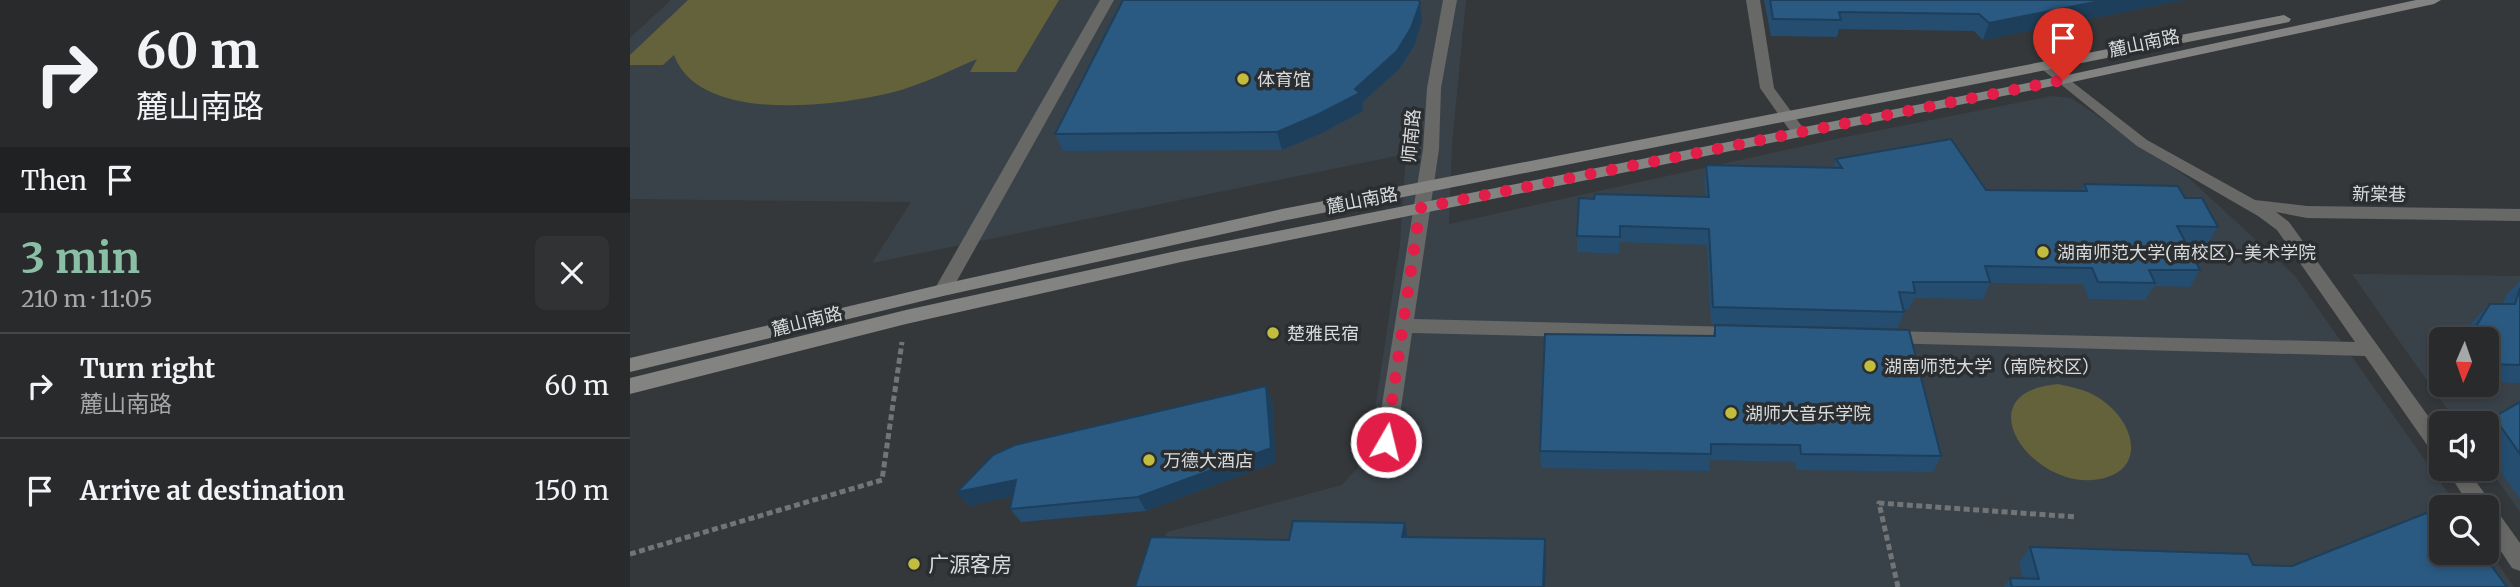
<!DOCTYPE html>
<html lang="en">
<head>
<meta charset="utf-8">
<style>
	:root { --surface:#282a2c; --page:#303234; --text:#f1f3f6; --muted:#a5a7a9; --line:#444648; --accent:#8abfa5 }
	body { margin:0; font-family:Merriweather,"Noto Sans SC",serif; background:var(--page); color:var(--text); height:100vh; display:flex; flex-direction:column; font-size:26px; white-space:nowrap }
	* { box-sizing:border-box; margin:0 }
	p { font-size:23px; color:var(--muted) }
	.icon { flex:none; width:38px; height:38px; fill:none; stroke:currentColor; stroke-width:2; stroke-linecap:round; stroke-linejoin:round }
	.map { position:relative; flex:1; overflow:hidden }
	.sheet { display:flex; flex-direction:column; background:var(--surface); width:630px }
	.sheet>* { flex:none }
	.hud { background:#282a2c; color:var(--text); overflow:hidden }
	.needle { width:46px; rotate:182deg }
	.controls { position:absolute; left:1799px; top:327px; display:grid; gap:14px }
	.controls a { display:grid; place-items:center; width:70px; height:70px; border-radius:10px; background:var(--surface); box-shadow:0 4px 10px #0003,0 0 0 2px var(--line); font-size:35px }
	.pin { position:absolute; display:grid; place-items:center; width:60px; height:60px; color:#fff; margin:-72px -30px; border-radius:50% 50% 50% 0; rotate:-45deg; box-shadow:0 0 7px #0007 }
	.pin .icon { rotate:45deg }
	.me { position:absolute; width:77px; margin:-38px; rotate:8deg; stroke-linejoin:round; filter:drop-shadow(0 0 5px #0008) }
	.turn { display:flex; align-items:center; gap:24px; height:147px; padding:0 21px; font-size:32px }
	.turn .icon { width:91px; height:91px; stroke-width:2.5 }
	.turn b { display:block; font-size:49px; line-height:60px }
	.then { display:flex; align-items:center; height:66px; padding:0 21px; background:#0003; gap:14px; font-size:26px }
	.round { display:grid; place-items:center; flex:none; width:74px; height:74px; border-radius:10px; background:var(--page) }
	.summary { display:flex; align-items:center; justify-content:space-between; height:119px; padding:0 21px }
	h1 { font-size:42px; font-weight:700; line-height:52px; color:var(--accent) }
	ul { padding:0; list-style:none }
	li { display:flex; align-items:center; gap:21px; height:105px; padding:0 21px; border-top:2px solid var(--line) }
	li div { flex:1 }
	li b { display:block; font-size:26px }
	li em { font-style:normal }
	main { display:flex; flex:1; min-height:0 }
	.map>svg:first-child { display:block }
	.built { fill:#3a4249; fill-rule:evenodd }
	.green { fill:#63623a }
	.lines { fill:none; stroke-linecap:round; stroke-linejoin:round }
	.path { stroke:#727577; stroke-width:5; stroke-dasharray:6 3.5; stroke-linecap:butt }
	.service { fill:#686867; fill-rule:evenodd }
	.minor { fill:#686867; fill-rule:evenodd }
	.secondary { fill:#838381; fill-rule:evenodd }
	.wall { fill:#244d70 }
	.shaded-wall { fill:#1d3f5b }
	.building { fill:#2a5a82; stroke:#1d3f5b; stroke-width:2 }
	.route { stroke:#e11d48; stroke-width:12; stroke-dasharray:0 21.6 }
	.poi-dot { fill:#c2bd3f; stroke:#2b2e30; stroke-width:2.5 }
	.labels { text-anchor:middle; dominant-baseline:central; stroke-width:7; stroke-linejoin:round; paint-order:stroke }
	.street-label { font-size:18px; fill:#d8dadb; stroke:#2b2e30 }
	.poi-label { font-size:18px; fill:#d8dadb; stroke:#2b2e30; text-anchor:start }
	.near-poi-label { font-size:21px; fill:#d8dadb; stroke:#2b2e30; text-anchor:start }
</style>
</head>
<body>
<main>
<section class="sheet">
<div class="hud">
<div class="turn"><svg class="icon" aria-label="right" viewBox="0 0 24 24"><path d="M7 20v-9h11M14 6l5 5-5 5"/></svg><div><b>60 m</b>麓山南路</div></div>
<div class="then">Then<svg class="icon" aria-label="arrive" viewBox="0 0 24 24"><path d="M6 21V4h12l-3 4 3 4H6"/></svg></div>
</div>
<div class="summary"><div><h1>3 min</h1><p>210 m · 11:05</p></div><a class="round"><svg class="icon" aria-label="close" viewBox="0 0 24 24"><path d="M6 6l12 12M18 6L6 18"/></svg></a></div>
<ul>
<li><svg class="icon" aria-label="right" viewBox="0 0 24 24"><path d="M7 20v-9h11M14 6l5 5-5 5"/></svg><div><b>Turn right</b><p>麓山南路</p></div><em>60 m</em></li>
<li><svg class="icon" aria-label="arrive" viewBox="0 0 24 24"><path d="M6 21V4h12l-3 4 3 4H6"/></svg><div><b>Arrive at destination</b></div><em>150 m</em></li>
</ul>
</section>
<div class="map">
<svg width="1890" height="587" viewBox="0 0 1890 587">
	<rect width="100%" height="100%" fill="#35383a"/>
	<!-- built -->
	<g class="built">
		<polygon points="41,0 836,0 822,144 819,224 1201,140 1422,96 1441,98 1561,180 1665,276 1828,507 1811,508 1811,553 1857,553 1857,548 1884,587 504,587 537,532 712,485 738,456 770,244 776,154 242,263 281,202 0,199 0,38"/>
		<path d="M1722 274 1890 276V512L1857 465V424L1827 423ZM1811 340H1857V385H1811Z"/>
	</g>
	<!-- green -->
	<g class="green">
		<path d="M58 0H429L386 72H340L347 59C315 73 281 90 246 96 192 107 68 121 44 55L33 65H0V55Z"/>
		<path d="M1428 384C1442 387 1457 390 1469 398 1507 422 1519 475 1462 480 1400 486 1334 392 1428 384Z"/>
	</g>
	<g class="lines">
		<!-- path -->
		<g class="path">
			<polyline points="0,554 252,480 272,342"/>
			<polyline points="1268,587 1249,503 1447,517"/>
		</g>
		<!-- service -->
		<g class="service">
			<polygon points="470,0 484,0 319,295 307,295 304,290"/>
			<polygon points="1116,0 1130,0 1144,88 1176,132 1173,135 1163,135 1130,88"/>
		</g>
		<!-- minor -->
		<g class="minor">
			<polygon points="813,0 827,0 811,88 809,149 784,319 1105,327 1111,329 1114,334 1111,339 1105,341 782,333 766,442 763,448 756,450 749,448 746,442 793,149 797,88"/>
			<polygon points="1418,63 1517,140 1625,200 1677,206 1890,209 1890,221 1677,218 1646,212 1659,222 1811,434 1811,457 1804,455 1735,356 1253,343 1250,338 1253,333 1259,331 1725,342 1647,230 1628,216 1507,146 1413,70 1413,64"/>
			<polygon points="1816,469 1837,469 1890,543 1890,571 1882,568 1857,530 1857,508 1841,508"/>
		</g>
		<!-- secondary -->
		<g class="secondary">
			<polygon points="1786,0 1811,0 1804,4 1433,84 551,262 276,324 0,394 0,378 276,310 551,250 1433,76"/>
			<polygon points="1654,15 1661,19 1659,22 652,221 313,296 0,372 0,358 313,284 652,209"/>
		</g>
	</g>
	<!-- wall -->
	<g class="wall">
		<polygon points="1134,0 1554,0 1353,40 1344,31 1209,29 1207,37 1141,36"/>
		<polygon points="792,21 784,46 770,68 732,103 733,111 692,133 652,150 433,151 425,134"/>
		<polygon points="1206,159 1356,190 1451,191 1454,184 1555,198 1588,227 1578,243 1556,243 1570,270 1560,287 1524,286 1515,300 1459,299 1453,284 1360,283 1353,299 1284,298 1279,309 1273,309 1274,312 1268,328 1081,324 1077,245 989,242 989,254 947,252 947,236 964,199 1076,197 1074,181 1076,165 1203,168"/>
		<polygon points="1890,281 1890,383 1857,382 1857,340 1831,340 1842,322 1860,304 1873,304 1876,295"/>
		<polygon points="1085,325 1311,456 1303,472 1166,470 1165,462 1080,460 1079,471 911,468 910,451 1083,336"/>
		<polygon points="642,400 646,462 516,511 391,522 380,509 382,496 339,506 327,492"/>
		<polygon points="1890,402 1890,499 1857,452 1857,424 1864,417"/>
		<polygon points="1400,547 1623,565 1877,587 1374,587 1380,578 1393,579 1389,563"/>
	</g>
	<!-- shaded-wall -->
	<g class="shaded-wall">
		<polygon points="1475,0 1554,0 1353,40 1359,23"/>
		<polygon points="790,3 792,21 784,46 770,68 732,103 733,111 692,133 652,150 647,132 725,89"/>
		<polygon points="636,386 642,400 646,462 516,511 508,497"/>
		<polygon points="386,480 396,493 339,506 327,492"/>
		<polygon points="775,523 778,539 772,537"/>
		<polygon points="915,539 916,555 915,587 913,587"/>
	</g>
	<!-- building -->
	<g class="building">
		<polygon points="493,0 789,0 790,3 781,28 767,51 725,89 730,93 687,115 647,132 425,134"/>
		<polygon points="1140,0 1475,0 1359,23 1349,14 1209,12 1211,20 1143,19"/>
		<polygon points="1321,139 1356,190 1457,191 1454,184 1548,186 1555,198 1572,198 1588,227 1547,226 1570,270 1519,270 1525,283 1468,282 1462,268 1355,266 1360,282 1283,282 1285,293 1269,292 1274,312 1083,307 1079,229 990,226 990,237 947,236 949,198 964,199 965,194 1079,197 1076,165 1212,168 1206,159"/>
		<polygon points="1890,288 1890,365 1857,364 1857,340 1838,339 1860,304 1885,304"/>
		<polygon points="1085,325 1279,330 1311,456 1171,454 1170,445 1081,444 1081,454 910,451 915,334 1085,336"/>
		<polygon points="636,386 641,448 508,497 380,509 386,480 327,492 363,455 385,445"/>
		<polygon points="1890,402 1890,454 1864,417"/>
		<polygon points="1804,510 1811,516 1811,553 1852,553 1877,587 1382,587 1380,578 1409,579 1400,547 1618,554 1623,565 1662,566"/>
		<polygon points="663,521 775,523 772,537 915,539 913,587 505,587 521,537 659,540"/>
	</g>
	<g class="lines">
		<!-- route -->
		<polyline class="route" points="756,442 790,208 1433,80"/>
	</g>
	<!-- markers -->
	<g class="poi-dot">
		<circle cx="613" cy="79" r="7"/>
		<circle cx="1413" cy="252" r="7"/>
		<circle cx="643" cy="333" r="7"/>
		<circle cx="1240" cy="366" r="7"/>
		<circle cx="1101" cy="413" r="7"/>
		<circle cx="519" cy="460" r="7"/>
		<circle cx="284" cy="564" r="7"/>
	</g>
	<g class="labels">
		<!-- street labels -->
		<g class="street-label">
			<text transform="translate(1514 43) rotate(-12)">麓山南路</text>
			<text transform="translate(781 136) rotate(-85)">师南路</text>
			<text transform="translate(1749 194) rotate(1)">新棠巷</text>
			<text transform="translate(732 200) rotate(-11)">麓山南路</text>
			<text transform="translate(177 321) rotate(-14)">麓山南路</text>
		</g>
		<!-- poi labels -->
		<g class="poi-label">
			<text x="627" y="79">体育馆</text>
			<text x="1427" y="252">湖南师范大学(南校区)-美术学院</text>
			<text x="657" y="333">楚雅民宿</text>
			<text x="1254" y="366">湖南师范大学（南院校区）</text>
			<text x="1115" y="413">湖师大音乐学院</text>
			<text x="533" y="460">万德大酒店</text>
		</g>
		<!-- near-poi labels -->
		<g class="near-poi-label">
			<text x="298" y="564">广源客房</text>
		</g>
	</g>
</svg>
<div class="controls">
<a><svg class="needle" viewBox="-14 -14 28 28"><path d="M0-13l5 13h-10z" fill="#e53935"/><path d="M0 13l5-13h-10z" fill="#a5a7a9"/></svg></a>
<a><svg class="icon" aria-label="sound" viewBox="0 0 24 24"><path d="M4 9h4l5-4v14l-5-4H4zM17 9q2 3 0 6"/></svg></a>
<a><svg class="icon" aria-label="search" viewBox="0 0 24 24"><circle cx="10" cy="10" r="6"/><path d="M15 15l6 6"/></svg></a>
</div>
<div class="pin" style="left:1433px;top:80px;background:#d93025"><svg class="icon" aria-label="arrive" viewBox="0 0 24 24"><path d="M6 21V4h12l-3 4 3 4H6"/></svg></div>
<svg class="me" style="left:756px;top:442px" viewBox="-20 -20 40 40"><circle r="17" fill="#e11d48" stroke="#fff" stroke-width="3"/><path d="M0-11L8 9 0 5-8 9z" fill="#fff"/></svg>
</div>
</main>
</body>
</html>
